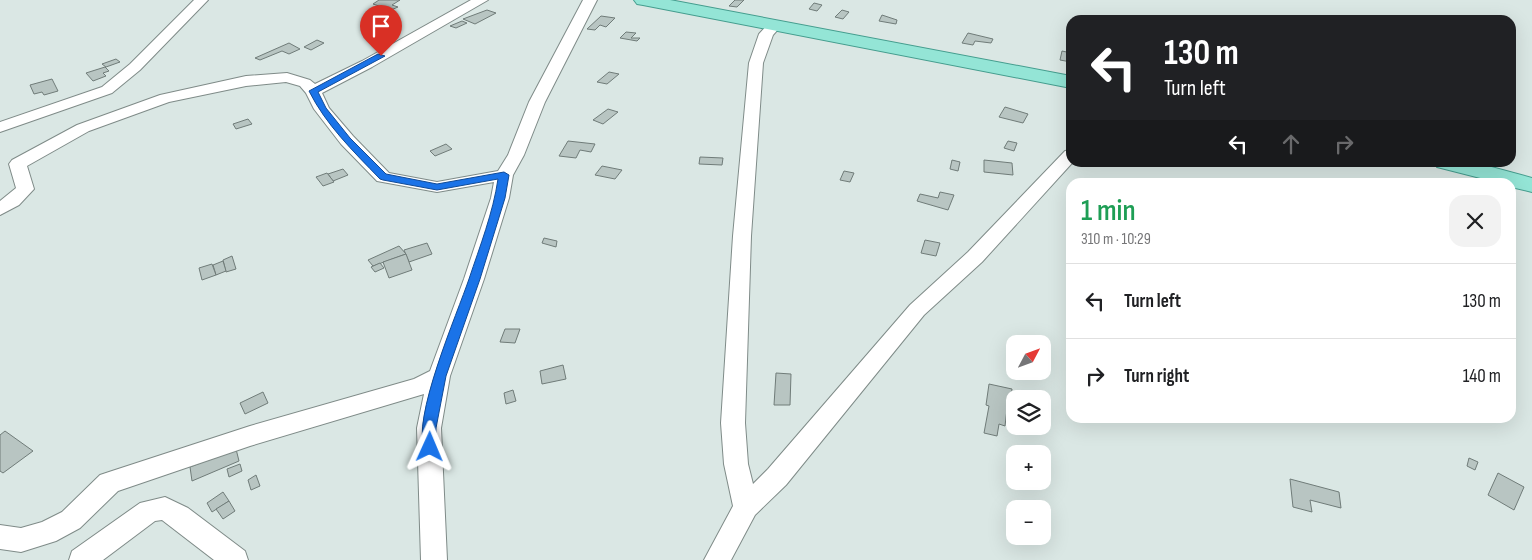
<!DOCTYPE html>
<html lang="en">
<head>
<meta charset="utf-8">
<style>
	:root { --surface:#fff; --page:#f2f2f2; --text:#202124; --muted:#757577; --line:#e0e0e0 }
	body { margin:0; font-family:"Sofia Sans Condensed",sans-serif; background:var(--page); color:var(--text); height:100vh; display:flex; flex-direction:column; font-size:19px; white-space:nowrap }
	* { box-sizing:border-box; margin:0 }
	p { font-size:16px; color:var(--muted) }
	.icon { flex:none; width:28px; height:28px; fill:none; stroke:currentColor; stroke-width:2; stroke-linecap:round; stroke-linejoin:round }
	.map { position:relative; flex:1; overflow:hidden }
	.panel { position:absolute; left:1066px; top:178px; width:450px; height:245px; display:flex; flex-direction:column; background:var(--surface); border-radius:15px; box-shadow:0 5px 20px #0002 }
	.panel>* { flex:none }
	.guide { position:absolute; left:1066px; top:15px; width:450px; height:152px; border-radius:15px; box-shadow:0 5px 20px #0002; background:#202124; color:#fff; overflow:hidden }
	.needle { width:32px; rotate:49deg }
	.controls { position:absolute; left:1006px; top:335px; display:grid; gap:10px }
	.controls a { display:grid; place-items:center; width:45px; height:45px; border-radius:10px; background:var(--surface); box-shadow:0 5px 20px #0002; font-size:25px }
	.pin { position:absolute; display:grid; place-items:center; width:42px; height:42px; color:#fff; margin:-51px -21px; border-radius:50% 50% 50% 0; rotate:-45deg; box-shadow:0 0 5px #0007 }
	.pin .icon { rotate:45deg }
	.me { position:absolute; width:55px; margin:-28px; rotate:1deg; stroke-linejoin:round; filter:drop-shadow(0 0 4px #0008) }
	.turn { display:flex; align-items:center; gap:18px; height:105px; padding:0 15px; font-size:22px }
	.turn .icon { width:65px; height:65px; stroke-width:2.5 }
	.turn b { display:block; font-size:35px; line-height:42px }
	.lanes { display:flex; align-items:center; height:48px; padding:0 15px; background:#0003; justify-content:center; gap:25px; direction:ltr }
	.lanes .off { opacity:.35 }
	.round { display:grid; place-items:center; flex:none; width:52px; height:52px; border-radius:15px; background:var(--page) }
	.overview { display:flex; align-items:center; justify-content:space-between; height:85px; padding:0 15px }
	h1 { font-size:30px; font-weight:600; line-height:38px; color:#1e9e55 }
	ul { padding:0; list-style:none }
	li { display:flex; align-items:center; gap:15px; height:75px; padding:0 15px; border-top:1px solid var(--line) }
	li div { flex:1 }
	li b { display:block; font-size:19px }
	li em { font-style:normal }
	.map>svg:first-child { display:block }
	.building { fill:#b8c5c2; stroke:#707c79 }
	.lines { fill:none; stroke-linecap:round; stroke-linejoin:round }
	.minor-casing { stroke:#7f8b88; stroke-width:2 }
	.major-casing { stroke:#459d8e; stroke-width:2 }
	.minor { fill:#fff; fill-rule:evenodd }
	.major { fill:#94e5d6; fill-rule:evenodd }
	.route { fill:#1a73e8; stroke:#114b97 }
</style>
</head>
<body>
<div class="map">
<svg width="1532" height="560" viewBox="0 0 1532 560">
	<rect width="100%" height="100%" fill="#dae7e4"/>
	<!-- building -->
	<g class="building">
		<polygon points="379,0 400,0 392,5 398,7 391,10 373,4"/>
		<polygon points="735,0 744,0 737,7 729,6"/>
		<polygon points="814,3 822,5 817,11 809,9"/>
		<polygon points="487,10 496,13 475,24 463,19"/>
		<polygon points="842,10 849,12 843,19 835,17"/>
		<polygon points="882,15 897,20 896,24 879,21"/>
		<polygon points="601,16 615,18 606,27 600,25 595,30 587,29"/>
		<polygon points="462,21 467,23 456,28 450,26"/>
		<polygon points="626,32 636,33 631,38 640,38 637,41 620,38"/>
		<polygon points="968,33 993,39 991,43 975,41 973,45 962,43"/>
		<polygon points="317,40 324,43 311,50 304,47"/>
		<polygon points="289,43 300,49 289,54 282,51 260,60 255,58"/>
		<polygon points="1062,51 1071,53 1071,62 1060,60"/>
		<polygon points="116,59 120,62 106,67 102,64"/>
		<polygon points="105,67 109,71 103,73 106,76 93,81 86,73"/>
		<polygon points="609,72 619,74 607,84 597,82"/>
		<polygon points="52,79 58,91 44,95 42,92 34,94 30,85"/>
		<polygon points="1005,107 1028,114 1023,123 999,117"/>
		<polygon points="608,109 618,112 603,124 593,120"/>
		<polygon points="248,119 252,124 236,129 233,124"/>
		<polygon points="568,141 595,144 591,152 580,150 576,158 559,156"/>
		<polygon points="1008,141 1017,143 1014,151 1004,148"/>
		<polygon points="446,144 452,149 435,156 430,151"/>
		<polygon points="700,157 723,158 722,165 699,164"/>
		<polygon points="952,160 960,162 958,171 950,169"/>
		<polygon points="984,160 1012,163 1013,175 984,172"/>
		<polygon points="602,166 622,170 615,179 595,175"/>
		<polygon points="343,169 348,175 333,181 328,174"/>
		<polygon points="844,171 854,173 850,182 840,180"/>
		<polygon points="327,173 334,182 323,186 316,177"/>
		<polygon points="940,192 954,195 948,210 917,201 920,194 938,198"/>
		<polygon points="544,238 557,241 556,247 542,243"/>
		<polygon points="925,240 940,243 936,256 921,253"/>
		<polygon points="427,243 432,254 409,262 404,250"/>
		<polygon points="399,246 406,254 373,266 368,260"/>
		<polygon points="406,254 412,270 389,278 383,262"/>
		<polygon points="232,256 236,269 226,272 223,260"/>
		<polygon points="223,261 226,271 216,275 213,265"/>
		<polygon points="380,263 384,268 375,272 371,267"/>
		<polygon points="212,264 216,275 202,280 199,268"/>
		<polygon points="505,329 520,329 515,343 500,342"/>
		<polygon points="563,365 566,379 542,384 540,371"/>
		<polygon points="776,373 791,374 790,405 774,405"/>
		<polygon points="989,384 1012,389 1010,410 1007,409 1005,426 999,424 997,436 984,433 989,406 986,405"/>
		<polygon points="513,390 516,401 506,404 504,393"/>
		<polygon points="263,392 268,403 245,414 240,403"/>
		<polygon points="5,431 33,451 3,473 0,471 0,435"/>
		<polygon points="236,449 239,461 192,481 190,467"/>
		<polygon points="1469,458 1478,462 1475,470 1467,466"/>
		<polygon points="240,464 242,471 229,477 227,469"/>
		<polygon points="1498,473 1524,487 1514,510 1488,495"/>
		<polygon points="256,475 260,486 251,490 248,480"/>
		<polygon points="1290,479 1339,492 1341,508 1310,500 1312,512 1293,507"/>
		<polygon points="223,492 229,501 212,512 207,503"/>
		<polygon points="229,501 235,511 223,519 216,509"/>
	</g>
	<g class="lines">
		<!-- minor casing -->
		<g class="minor-casing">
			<g id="minor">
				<polygon points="194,0 208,0 140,70 112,93 0,132 0,122 102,87 130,64"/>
				<polygon points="471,0 488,0 372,67 322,93 329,108 353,136 389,173 437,182 498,171 508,155 529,102 583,0 597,0 545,102 524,155 513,175 509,198 484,279 450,376 441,428 447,560 421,560 417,428 424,394 250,446 118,491 80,528 56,541 21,552 0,549 0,525 21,528 42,522 62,512 100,475 109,472 250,426 414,379 430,371 464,279 491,198 494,182 437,192 377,181 341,144 314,109 306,93 300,86 286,82 246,86 169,102 89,131 27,166 34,189 19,205 0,215 0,201 16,188 9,164 12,160 77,125 160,95 246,76 287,73 310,80 315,84 362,61"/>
				<polygon points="774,22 781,26 773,35 763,63 751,236 745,423 748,464 753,484 768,469 910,305 968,252 1065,151 1071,150 1071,162 1073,162 982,262 924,315 786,485 755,515 731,560 704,560 733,506 724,464 721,423 733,236 749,63 759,34 769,23"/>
				<polygon points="165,497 188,508 245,551 248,560 214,560 162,520 155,521 103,560 69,560 72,551 140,503"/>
			</g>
		</g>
		<!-- major casing -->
		<g class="major-casing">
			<g id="major">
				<polygon points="634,0 670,0 1071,76 1071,88 643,5 637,4"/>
				<polygon points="1434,162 1473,162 1532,178 1532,192 1511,187 1511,182 1496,182 1437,167"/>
			</g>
		</g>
		<!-- minor -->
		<use href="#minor" class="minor"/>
		<!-- major -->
		<use href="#major" class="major"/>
	</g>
	<!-- route -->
	<path class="route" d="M378 54 385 56 318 92 326 108 350 138 386 174 437 184 504 172 509 175 505 198 480 279 446 376 436 428V447L434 451 430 452 425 451C410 421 458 312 469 279 480 246 493 213 498 179L437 190 383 180 380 179C353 151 326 125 309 91Z"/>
</svg>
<div class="controls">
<a><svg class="needle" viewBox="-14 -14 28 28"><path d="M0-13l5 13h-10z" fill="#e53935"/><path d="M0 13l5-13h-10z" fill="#757577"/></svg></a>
<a><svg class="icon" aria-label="layers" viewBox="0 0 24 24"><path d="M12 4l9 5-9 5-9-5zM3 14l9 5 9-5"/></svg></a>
<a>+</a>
<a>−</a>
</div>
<div class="pin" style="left:381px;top:56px;background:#d93025"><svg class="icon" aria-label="arrive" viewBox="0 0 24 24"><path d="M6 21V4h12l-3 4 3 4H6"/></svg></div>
<svg class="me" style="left:430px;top:447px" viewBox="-20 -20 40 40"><path d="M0-17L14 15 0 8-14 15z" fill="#1a73e8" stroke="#fff" stroke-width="4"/></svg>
<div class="guide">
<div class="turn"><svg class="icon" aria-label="left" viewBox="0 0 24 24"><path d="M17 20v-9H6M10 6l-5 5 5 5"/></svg><div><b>130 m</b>Turn left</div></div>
<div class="lanes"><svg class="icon" aria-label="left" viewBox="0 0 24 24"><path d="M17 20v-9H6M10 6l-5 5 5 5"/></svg><svg class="icon off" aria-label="ahead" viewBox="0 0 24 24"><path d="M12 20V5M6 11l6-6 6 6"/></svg><svg class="icon off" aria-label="right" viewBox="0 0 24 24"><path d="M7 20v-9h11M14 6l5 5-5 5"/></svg></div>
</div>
<section class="panel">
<div class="overview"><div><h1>1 min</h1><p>310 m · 10:29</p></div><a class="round"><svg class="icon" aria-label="close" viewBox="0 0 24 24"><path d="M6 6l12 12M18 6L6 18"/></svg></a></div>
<ul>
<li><svg class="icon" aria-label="left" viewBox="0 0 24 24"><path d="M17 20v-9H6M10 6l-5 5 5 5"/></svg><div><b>Turn left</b></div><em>130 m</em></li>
<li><svg class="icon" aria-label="right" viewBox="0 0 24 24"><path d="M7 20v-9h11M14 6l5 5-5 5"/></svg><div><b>Turn right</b></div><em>140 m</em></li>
</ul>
</section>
</div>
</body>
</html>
